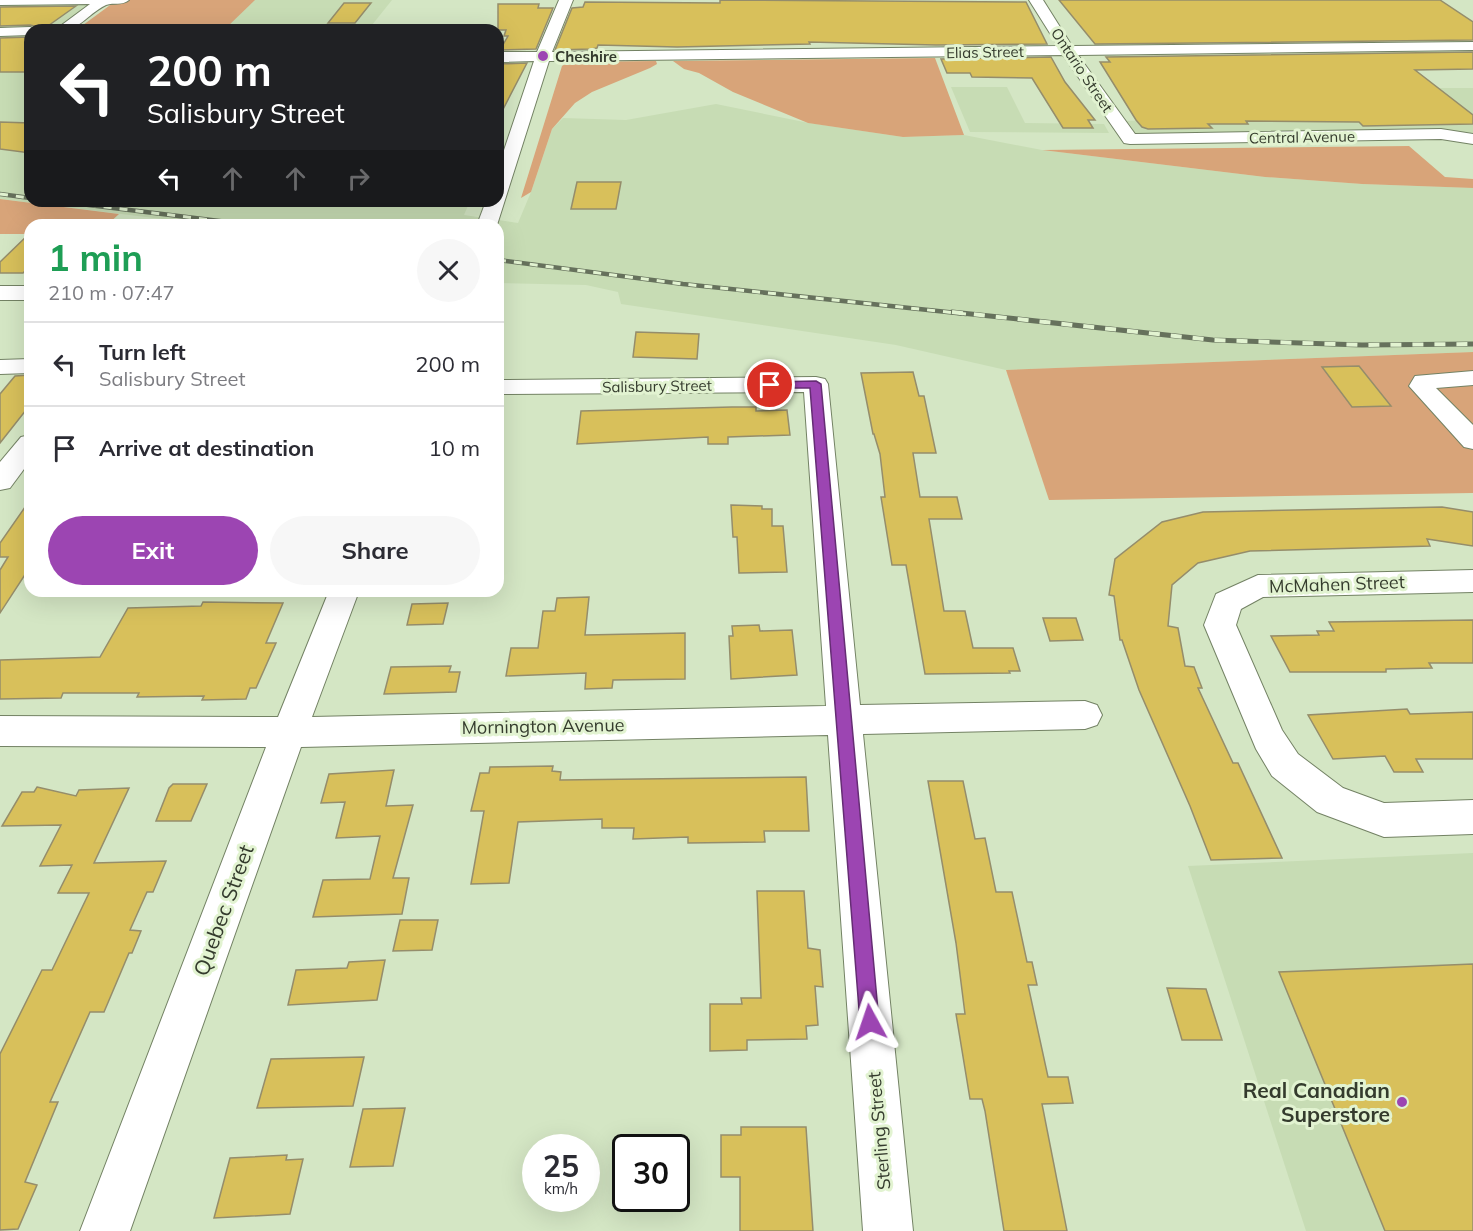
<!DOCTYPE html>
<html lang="en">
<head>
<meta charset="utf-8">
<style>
	:root { --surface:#fff; --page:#f7f7f7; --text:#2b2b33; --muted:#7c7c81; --line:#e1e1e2; --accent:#9c45b2 }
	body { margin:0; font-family:Mulish,sans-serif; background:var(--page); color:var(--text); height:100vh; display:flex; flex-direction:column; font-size:22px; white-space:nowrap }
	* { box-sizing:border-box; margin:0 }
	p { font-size:20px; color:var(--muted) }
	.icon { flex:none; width:33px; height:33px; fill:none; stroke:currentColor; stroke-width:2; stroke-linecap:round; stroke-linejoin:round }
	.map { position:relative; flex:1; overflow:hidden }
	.side { position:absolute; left:24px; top:219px; width:480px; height:378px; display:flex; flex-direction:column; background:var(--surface); border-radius:18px; box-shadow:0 6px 24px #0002 }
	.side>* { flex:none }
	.guide { position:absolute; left:24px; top:24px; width:480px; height:183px; border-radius:18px; box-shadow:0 6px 24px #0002; background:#202124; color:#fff; overflow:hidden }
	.speed { position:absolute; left:522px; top:1134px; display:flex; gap:12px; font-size:30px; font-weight:700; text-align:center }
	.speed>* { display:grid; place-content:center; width:78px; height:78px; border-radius:50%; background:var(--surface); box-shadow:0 6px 24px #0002; line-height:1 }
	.speed small { font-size:15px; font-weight:400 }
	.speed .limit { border:3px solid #111; border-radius:9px; background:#fff; color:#111 }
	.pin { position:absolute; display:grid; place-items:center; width:51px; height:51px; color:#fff; margin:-26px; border:3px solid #fff; border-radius:50%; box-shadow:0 2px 6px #0007 }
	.me { position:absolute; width:66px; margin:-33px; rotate:355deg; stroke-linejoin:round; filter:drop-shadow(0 0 4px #0008) }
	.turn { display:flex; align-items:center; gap:21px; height:126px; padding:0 24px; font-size:27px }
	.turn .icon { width:78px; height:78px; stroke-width:2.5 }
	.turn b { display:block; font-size:42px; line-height:51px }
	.lanes { display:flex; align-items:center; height:57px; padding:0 24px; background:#0003; justify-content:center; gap:30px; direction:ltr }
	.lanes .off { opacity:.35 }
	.round { display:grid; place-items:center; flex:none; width:63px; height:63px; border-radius:32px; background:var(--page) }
	.headline { display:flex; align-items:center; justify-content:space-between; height:102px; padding:0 24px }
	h1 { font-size:36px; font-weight:700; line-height:45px; color:#1e9e55 }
	.action { display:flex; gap:12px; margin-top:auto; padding:12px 24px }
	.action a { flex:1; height:69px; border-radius:36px; background:var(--accent); color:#fff; font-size:24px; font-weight:700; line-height:69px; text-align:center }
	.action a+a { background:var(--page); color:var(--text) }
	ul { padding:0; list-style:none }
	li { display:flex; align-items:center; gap:18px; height:84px; padding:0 24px; border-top:2px solid var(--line) }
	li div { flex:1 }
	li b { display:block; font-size:22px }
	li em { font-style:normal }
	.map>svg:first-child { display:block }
	.built { fill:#c7dcb4 }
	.green { fill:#d8a479 }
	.building { fill:#d8c05b; stroke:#958d6b; stroke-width:1.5 }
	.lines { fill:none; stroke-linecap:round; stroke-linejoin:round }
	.minor-casing { stroke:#738264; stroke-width:2 }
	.minor { fill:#fff; fill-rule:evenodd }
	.rail-far1-casing { stroke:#66715c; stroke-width:4.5 }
	.rail-casing { stroke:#66715c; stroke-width:5 }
	.rail-far1 { stroke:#e2f3d1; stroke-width:3; stroke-dasharray:8; stroke-linecap:butt }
	.rail { stroke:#e2f3d1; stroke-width:4; stroke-dasharray:11; stroke-linecap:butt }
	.route { fill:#9c45b2; stroke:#652d74; stroke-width:1.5 }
	.poi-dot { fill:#9c45b2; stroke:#e2f3d1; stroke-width:2 }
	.labels { text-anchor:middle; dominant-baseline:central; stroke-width:6; stroke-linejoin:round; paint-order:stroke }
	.far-street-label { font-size:15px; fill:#343b2d; stroke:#e2f3d1 }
	.far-poi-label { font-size:15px; font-weight:bold; fill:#343b2d; stroke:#e2f3d1; text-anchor:start }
	.street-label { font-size:18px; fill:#343b2d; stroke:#e2f3d1 }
	.near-street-label { font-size:21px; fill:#343b2d; stroke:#e2f3d1 }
	.near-poi-label { font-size:21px; font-weight:bold; fill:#343b2d; stroke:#e2f3d1; text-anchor:end }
</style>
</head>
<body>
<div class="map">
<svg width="1473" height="1231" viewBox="0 0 1473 1231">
	<rect width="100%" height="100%" fill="#d4e6c4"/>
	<!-- built -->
	<g class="built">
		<polygon points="0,0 98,0 55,30 30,30 30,201 470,201 464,215 518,223 531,192 552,129 563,118 626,120 716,104 809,123 903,137 964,135 1042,150 1265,177 1362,184 1473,188 1473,352 1006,370 896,345 621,304 618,292 586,285 498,283 498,225 211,225 0,199"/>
		<polygon points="254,0 392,0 368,30 223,30"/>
		<polygon points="951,87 1007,87 1025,123 1104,124 1109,133 970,132"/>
		<polygon points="1418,88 1473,88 1473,134 1468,132 1137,135 1123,121 1199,119"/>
		<polygon points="1473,853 1473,1231 1306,1231 1188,866"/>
	</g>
	<!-- green -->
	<g class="green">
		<polygon points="117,0 255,0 226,28 79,28"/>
		<polygon points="935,58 964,135 903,137 808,123 733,92 699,73 684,69 673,61"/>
		<polygon points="656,61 657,64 650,68 592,92 575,103 552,129 531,192 521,198 562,66 568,62"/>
		<polygon points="1409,146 1445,177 1473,179 1473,188 1362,184 1265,177 1042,150"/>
		<polygon points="0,199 119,214 107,225 30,225 30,234 0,234"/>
		<polygon points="1473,352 1473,493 1049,500 1006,370"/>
	</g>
	<!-- building -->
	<g class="building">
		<polygon points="720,0 1026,2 1047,44 936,45 809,42 810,44 677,47 598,45 597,48 591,49 555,50 572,8 583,7 585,2 720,3"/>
		<polygon points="1059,0 1440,0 1473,22 1473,40 1095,44"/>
		<polygon points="344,3 371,3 355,23 328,23"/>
		<polygon points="498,4 539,4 538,8 553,8 536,49 500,50 508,36 504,36 506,30 498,30"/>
		<polygon points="76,6 45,28 30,25 0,26 0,7"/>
		<polygon points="30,37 30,72 0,72 0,38"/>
		<polygon points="1473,52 1473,69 1415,70 1473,115 1473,124 1363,126 1359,122 1246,121 1248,124 1208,124 1212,128 1148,129 1142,127 1136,120 1100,62 1110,62 1106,57"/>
		<polygon points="1051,57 1065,82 1095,120 1088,120 1093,128 1063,128 1032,78 972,77 970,73 947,73 941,59"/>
		<polygon points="527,63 498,119 498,64"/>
		<polygon points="0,122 30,123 30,153 0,149"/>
		<polygon points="577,182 621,182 616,209 571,209"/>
		<polygon points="30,233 30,266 23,273 0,273 0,262"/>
		<polygon points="636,332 699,334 697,359 633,357"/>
		<polygon points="1359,366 1391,406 1352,407 1322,367"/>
		<polygon points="913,372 919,396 924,396 936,453 913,453 920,497 957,497 962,519 929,519 944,611 965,611 973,648 1013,648 1020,671 1009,671 1010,673 925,674 906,565 892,565 881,497 885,497 880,454 874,434 873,434 861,373"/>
		<polygon points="30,375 30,405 0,443 0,394 15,376"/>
		<polygon points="732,407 756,407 756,411 787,410 790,435 728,437 728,444 708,444 708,437 577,444 581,411"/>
		<polygon points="30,500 30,567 0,613 0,570 8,557 0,557 0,543"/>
		<polygon points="731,505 762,506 762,509 772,509 772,526 783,526 787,572 739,573 737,537 733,537"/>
		<polygon points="1442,507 1473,512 1473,546 1427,539 1430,546 1250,551 1198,563 1172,585 1168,626 1178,628 1185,666 1194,667 1202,688 1198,688 1233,763 1238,763 1282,858 1211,860 1190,806 1139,690 1122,640 1120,640 1114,596 1109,595 1115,559 1162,522 1203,512"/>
		<polygon points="589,597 585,635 685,633 685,679 613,680 612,688 585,689 586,673 506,676 511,648 538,648 543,611 555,611 557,598"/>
		<polygon points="203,602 283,603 266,643 276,643 256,688 250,688 246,699 202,700 204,696 137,697 139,693 63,693 61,698 0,699 0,660 100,657 128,608 201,606"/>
		<polygon points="448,603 443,624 407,625 412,604"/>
		<polygon points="1043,618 1076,618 1083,640 1050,641"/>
		<polygon points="1473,620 1473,663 1429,663 1432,668 1386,669 1386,672 1290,672 1271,636 1319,635 1317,631 1334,631 1329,622"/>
		<polygon points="759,625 760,631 792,630 797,675 731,679 729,636 733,636 732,626"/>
		<polygon points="451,666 449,672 460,672 456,692 384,694 391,667"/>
		<polygon points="1407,709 1410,714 1473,712 1473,759 1416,759 1423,772 1394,772 1385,756 1333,759 1308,715"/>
		<polygon points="553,766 552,771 561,772 560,780 806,777 809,831 764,831 765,842 688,843 688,837 633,839 634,828 602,828 602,819 518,822 509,883 471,884 484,811 471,811 480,773 489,773 490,767"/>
		<polygon points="394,770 386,806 413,805 393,878 409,878 402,914 313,917 323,880 370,879 380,836 336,838 345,802 321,803 329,774"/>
		<polygon points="928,781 963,781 975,839 985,838 996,892 1012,892 1027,962 1032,962 1037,985 1028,985 1048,1077 1068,1077 1073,1103 1042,1104 1067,1231 1004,1231 985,1111 982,1099 970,1099 956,1014 965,1014 956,943"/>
		<polygon points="173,784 207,784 191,821 156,821 169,788"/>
		<polygon points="37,787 76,796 79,790 129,788 94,863 166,861 153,892 147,892 130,930 141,931 132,953 129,953 104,1012 90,1012 50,1102 58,1102 25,1182 37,1185 18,1229 0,1230 0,1054 42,970 52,970 89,893 58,893 72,865 40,866 61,825 2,826 22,792 34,792"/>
		<polygon points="757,891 804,891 808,948 820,950 823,987 815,986 818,1025 806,1026 807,1039 747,1040 747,1050 710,1051 710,1004 742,1004 741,998 761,998"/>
		<polygon points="400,920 438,920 432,950 393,951"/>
		<polygon points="385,960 377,1000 288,1005 296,970 347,968 349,962"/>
		<polygon points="1473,964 1473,1231 1385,1231 1279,972"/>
		<polygon points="1167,988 1206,989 1222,1040 1182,1040"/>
		<polygon points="364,1057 353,1106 257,1108 271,1059"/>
		<polygon points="405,1108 393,1166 350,1167 363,1109"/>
		<polygon points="741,1127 806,1127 813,1231 740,1231 740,1177 721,1177 721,1135 741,1135"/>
		<polygon points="287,1155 286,1160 303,1159 290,1214 214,1218 230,1158"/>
	</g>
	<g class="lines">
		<!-- minor casing -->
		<g class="minor-casing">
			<g id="minor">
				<path d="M0 0H129C122 6 114 2 106 5 84 16 83 30 55 30L90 4 0 5Z"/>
				<polygon points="559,0 573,0 552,52 1058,46 1029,0 1043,0 1072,46 1473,42 1473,50 1078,55 1135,134 1441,129 1473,134 1473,144 1441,139 1130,144 1124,143 1063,55 549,61 497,225 477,225 486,201 498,201 498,168 534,61 498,62 498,52 537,52"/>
				<polygon points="198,26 349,26 356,30 191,30"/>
				<polygon points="30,27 36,30 30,30 30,35 0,36 0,28"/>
				<rect x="0" y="286" width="30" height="14"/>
				<polygon points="30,359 30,373 0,374 0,360"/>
				<polygon points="1473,371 1473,385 1436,388 1473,425 1473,449 1464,447 1409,386 1415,376"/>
				<polygon points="816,377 825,379 828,384 860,705 1085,701 1097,705 1102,715 1097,725 1085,729 863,734 913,1231 863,1231 828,735 301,747 130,1231 80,1231 266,747 0,746 0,716 278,717 329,591 359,591 312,717 826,706 804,392 498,394 498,380"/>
				<polygon points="30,435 30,461 10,488 0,490 0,462 21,437"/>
				<polygon points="1473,570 1473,592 1263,597 1241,609 1236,625 1282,730 1298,754 1343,788 1384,803 1473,800 1473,834 1384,837 1317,812 1272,776 1256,749 1204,625 1216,594 1258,575"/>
			</g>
		</g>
		<!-- minor -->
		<use href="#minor" class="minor"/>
		<!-- rail-far1 casing -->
		<g class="rail-far1-casing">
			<g id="rail-far1">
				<polyline points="0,194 30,198"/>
				<polyline points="56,201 252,225"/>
				<polyline points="498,260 683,284 966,314"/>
			</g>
		</g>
		<!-- rail casing -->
		<g class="rail-casing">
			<polyline id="rail" points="952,312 1213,340 1362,345 1473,344"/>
		</g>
		<!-- rail-far1 -->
		<use href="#rail-far1" class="rail-far1"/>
		<!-- rail -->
		<use href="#rail" class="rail"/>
	</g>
	<!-- route -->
	<polygon class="route" points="816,381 821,384 879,1022 876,1028 870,1031 863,1028 860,1022 810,388 770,388 765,385 770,382"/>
	<!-- markers -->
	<g class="poi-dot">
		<circle cx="543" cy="56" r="6"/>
		<circle cx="1402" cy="1102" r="6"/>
	</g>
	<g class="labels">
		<!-- far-street labels -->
		<g class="far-street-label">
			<text transform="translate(985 52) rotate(-1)">Elias Street</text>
			<text transform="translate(1082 70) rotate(56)">Ontario Street</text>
			<text transform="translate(1302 137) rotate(-1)">Central Avenue</text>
			<text transform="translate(657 386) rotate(-1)">Salisbury Street</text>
		</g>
		<!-- far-poi labels -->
		<g class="far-poi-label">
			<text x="555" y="56">Cheshire</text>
		</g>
		<!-- street labels -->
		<g class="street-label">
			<text transform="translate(1337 584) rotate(-2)">McMahen Street</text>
			<text transform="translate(543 726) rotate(-1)">Mornington Avenue</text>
			<text transform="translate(879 1131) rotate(-95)">Sterling Street</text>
		</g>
		<!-- near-street labels -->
		<g class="near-street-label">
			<text transform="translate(223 910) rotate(-70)">Quebec Street</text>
		</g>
		<!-- near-poi labels -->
		<g class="near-poi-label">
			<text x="1390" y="1090">Real Canadian<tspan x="1390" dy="24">Superstore</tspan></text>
		</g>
	</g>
</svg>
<div class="speed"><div>25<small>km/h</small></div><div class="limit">30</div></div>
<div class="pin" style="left:770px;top:385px;background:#d93025"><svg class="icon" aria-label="arrive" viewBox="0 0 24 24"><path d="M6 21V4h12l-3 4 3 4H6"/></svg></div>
<svg class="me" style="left:870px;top:1022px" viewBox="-20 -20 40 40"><path d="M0-17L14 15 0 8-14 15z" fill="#9c45b2" stroke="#fff" stroke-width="4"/></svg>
<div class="guide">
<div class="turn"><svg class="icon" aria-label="left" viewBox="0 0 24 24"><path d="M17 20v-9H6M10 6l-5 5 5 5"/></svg><div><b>200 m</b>Salisbury Street</div></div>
<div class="lanes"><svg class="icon" aria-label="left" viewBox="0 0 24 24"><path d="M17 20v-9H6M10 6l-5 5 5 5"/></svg><svg class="icon off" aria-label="ahead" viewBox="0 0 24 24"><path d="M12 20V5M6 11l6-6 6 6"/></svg><svg class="icon off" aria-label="ahead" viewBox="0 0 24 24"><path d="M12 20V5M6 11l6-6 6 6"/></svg><svg class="icon off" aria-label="right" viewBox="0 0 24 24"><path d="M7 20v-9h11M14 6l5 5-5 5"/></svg></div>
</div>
<section class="side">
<div class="headline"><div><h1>1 min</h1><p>210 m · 07:47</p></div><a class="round"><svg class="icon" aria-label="close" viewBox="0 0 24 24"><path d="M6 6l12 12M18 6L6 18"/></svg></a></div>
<ul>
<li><svg class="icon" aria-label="left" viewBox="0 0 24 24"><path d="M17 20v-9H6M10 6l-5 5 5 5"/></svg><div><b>Turn left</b><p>Salisbury Street</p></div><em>200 m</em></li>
<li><svg class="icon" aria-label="arrive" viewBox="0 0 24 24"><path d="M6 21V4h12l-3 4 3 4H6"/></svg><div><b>Arrive at destination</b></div><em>10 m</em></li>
</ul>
<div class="action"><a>Exit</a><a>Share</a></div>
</section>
</div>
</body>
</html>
